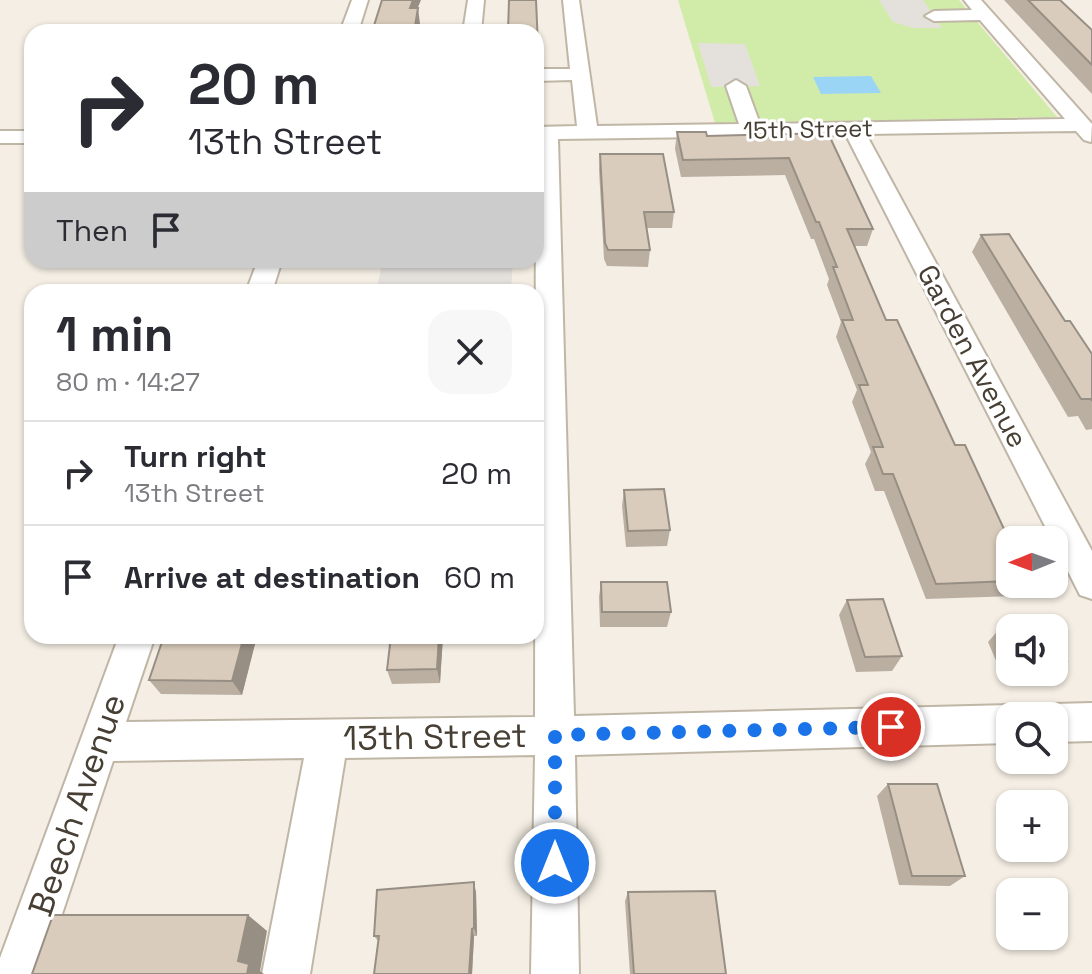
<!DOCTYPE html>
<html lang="en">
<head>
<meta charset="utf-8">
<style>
	:root { --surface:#fff; --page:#f7f7f7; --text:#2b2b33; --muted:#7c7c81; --line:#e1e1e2 }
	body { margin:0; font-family:"Space Grotesk",sans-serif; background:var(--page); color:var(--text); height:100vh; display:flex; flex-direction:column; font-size:30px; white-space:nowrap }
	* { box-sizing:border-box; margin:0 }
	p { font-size:26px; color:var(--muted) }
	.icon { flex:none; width:44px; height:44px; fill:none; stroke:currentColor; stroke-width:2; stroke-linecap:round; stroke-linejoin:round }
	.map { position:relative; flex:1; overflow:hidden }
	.sheet { position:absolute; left:24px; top:284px; width:520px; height:360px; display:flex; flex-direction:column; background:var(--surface); border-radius:24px; box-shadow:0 2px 6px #0004 }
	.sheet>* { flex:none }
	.top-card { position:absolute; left:24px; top:24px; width:520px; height:244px; border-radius:24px; box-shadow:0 2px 6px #0004; background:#fff; color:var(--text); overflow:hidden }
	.needle { width:52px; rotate:269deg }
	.tools { position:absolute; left:996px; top:526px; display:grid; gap:16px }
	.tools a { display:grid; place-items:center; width:72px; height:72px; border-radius:16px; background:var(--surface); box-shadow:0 2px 6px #0004; font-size:40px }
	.pin { position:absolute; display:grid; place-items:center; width:68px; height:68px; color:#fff; margin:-34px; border:4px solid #fff; border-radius:50%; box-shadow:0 2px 8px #0007 }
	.me { position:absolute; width:88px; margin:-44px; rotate:0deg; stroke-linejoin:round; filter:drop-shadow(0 0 6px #0008) }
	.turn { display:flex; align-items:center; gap:28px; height:168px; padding:0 32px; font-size:36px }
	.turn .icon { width:104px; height:104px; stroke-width:2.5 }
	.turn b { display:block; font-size:56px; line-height:68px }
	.then { display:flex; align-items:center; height:76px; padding:0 32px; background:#0003; gap:16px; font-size:30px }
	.round { display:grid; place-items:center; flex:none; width:84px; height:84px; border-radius:24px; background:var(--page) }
	.headline { display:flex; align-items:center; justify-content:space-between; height:136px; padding:0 32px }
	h1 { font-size:48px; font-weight:800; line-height:60px }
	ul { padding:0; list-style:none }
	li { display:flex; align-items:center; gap:24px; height:104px; padding:0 32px; border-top:2px solid var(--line) }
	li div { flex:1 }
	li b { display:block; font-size:30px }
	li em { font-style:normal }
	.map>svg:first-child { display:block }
	.green { fill:#d1eca9 }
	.parking { fill:#e4e1dd }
	.water { fill:#9bd5f6 }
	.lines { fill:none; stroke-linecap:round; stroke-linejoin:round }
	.minor-casing { stroke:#c0b6a6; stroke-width:4 }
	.minor { fill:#fff; fill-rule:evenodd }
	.wall { fill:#bbafa2 }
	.shaded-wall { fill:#988f84 }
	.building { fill:#d9ccbc; stroke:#988f84; stroke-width:2 }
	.route { stroke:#1a73e8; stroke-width:14; stroke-dasharray:0 25.2 }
	.labels { text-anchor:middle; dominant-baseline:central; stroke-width:6; stroke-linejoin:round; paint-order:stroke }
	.far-street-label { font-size:24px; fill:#473e34; stroke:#fff }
	.street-label { font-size:28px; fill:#473e34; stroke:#fff }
	.near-street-label { font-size:34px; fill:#473e34; stroke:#fff }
</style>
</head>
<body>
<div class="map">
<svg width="1092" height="974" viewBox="0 0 1092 974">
	<rect width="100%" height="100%" fill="#f4eee4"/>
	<!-- green -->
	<polygon class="green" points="678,0 959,0 1057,117 715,123"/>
	<!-- parking -->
	<g class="parking">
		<polygon points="879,0 923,0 942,28 913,28 893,22"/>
		<polygon points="698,43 745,44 760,86 711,87"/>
		<polygon points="383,260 513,260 511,292 376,292"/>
	</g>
	<!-- water -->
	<polygon class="water" points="871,76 881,93 821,94 813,77"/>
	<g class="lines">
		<!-- minor casing -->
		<g class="minor-casing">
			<g id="minor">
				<polygon points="352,0 368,0 358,32 340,32"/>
				<polygon points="468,0 484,0 481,32 463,32"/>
				<polygon points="563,0 579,0 597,126 739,124 726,86 736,80 746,86 760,124 1065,119 980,20 934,21 925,16 934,11 972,10 964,0 981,0 1092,124 1091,142 1084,140 1076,131 866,134 1092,551 1092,599 1080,595 846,135 558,139 574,716 1010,705 1024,711 1026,716 1010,716 1010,743 575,755 579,974 531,974 535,755 345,758 310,974 262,974 304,758 113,761 42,974 0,974 0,958 119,636 155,636 126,722 535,717 536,127 577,126 572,80 536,81 536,69 570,69"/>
				<rect x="0" y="131" width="32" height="12"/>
				<polygon points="258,260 282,260 272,292 246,292"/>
				<polygon points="1092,703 1092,741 1054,742 1054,716 1037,716 1040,710 1054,704"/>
			</g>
		</g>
		<!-- minor -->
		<use href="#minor" class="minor"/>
	</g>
	<!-- wall -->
	<g class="wall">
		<polygon points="1004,0 1060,0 1092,30 1092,94"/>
		<polygon points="677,132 707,136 828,133 873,229 867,246 855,246 886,320 955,445 1010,542 1010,584 1025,584 1015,596 926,599 884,491 875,491 865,464 871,452 852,402 857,390 836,337 841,322 827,285 829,279 814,239 811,239 785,175 681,177 675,149"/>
		<polygon points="600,154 674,212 672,228 646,228 650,250 648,267 607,266 604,259 599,170"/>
		<polygon points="981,235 1065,321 1092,354 1092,429 1086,430 1078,416 1068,417 972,252"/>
		<polygon points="624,490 670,530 667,546 626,547 622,506"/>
		<polygon points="601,582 671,612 667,627 600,627 599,597"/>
		<polygon points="847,600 902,656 892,671 856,672 839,615"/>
		<polygon points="1001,627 1010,628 1010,672 1054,672 1054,633 1067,661 1052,675 1003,677 988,642"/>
		<polygon points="257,636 242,695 161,694 149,680"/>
		<polygon points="443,636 440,683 392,684 387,670"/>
		<polygon points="888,784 965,876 950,886 899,885 877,796"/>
		<polygon points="476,892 477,936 474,936 472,974 374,974 378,941 374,936"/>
		<polygon points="628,892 726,974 630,974 625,901"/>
	</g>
	<!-- shaded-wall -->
	<g class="shaded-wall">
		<polygon points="413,0 421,0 411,24 410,8"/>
		<polygon points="418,8 420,24 418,32 414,32"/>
		<polygon points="538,46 538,66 536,67 536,47"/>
		<polygon points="244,636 257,636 242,695 232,681"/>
		<polygon points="439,636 443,636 440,683 437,669"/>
		<polygon points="474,882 476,892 477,936 474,928"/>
		<polygon points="248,915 267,931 260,971 264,974 247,974 238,961"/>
		<polygon points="472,929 474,936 472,974 469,974"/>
	</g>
	<!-- building -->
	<g class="building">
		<polygon points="382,0 413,0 410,8 418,8 414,32 372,32"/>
		<polygon points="509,0 536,0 538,46 536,47 536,32 508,32"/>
		<polygon points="1028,0 1060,0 1092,30 1092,65"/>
		<polygon points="677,132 706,132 707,136 828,133 873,229 847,229 886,320 897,320 955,445 965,445 1010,542 1010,581 936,584 893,474 883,474 873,447 883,447 859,385 868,385 842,320 853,320 833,267 837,267 819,222 816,222 789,158 683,160"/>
		<polygon points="600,154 663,154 674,212 644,212 650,250 608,250 605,243"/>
		<polygon points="1009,234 1065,321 1070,321 1092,354 1092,401 1091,399 1081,399 981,235"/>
		<polygon points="664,489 670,530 628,531 624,490"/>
		<polygon points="601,582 667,582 671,612 602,612"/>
		<polygon points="883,599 902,656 865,657 847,600"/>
		<polygon points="1050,626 1052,628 1010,628 1010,648 1001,627"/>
		<polygon points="1054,633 1067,661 1054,662"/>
		<polygon points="164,636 244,636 232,681 149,680"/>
		<polygon points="391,636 439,636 437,669 387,670"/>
		<polygon points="888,784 937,784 965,876 912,876"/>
		<polygon points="474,882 474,928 472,929 469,974 374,974 379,936 374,936 377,890"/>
		<polygon points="715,891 726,974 634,974 628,892"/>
		<polygon points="53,915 248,915 238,961 249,964 247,974 32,974"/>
	</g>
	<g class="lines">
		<!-- route -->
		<polyline class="route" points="555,863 555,735 891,727"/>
	</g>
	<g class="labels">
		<!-- far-street labels -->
		<g class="far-street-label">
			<text transform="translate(808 129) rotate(-1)">15th Street</text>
		</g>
		<!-- street labels -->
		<g class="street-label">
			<text transform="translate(973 356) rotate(62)">Garden Avenue</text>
		</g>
		<!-- near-street labels -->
		<g class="near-street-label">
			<text transform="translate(435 737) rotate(-1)">13th Street</text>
			<text transform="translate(77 805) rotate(-71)">Beech Avenue</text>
		</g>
	</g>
</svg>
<div class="tools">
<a><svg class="needle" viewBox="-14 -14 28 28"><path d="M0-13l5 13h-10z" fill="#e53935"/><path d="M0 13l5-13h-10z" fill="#7c7c81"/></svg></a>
<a><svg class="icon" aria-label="sound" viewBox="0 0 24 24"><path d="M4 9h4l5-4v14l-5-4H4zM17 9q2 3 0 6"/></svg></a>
<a><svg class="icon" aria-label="search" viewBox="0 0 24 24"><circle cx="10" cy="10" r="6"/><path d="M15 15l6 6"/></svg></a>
<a>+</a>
<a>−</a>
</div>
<div class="pin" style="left:891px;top:727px;background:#d93025"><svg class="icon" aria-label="arrive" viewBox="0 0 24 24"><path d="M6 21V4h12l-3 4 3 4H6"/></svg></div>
<svg class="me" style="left:555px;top:863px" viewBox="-20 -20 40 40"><circle r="17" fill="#1a73e8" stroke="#fff" stroke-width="3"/><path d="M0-11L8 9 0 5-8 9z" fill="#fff"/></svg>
<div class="top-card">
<div class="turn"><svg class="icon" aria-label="right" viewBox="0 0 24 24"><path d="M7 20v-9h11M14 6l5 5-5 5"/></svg><div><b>20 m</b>13th Street</div></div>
<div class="then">Then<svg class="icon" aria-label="arrive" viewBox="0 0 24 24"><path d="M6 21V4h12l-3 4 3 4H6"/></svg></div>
</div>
<section class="sheet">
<div class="headline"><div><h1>1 min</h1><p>80 m · 14:27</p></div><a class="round"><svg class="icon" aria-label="close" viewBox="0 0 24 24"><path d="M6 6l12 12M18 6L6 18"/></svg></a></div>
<ul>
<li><svg class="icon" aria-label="right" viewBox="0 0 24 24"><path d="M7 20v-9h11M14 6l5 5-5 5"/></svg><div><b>Turn right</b><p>13th Street</p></div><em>20 m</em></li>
<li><svg class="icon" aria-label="arrive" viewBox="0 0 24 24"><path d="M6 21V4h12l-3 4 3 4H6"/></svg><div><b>Arrive at destination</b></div><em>60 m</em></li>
</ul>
</section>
</div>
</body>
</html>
